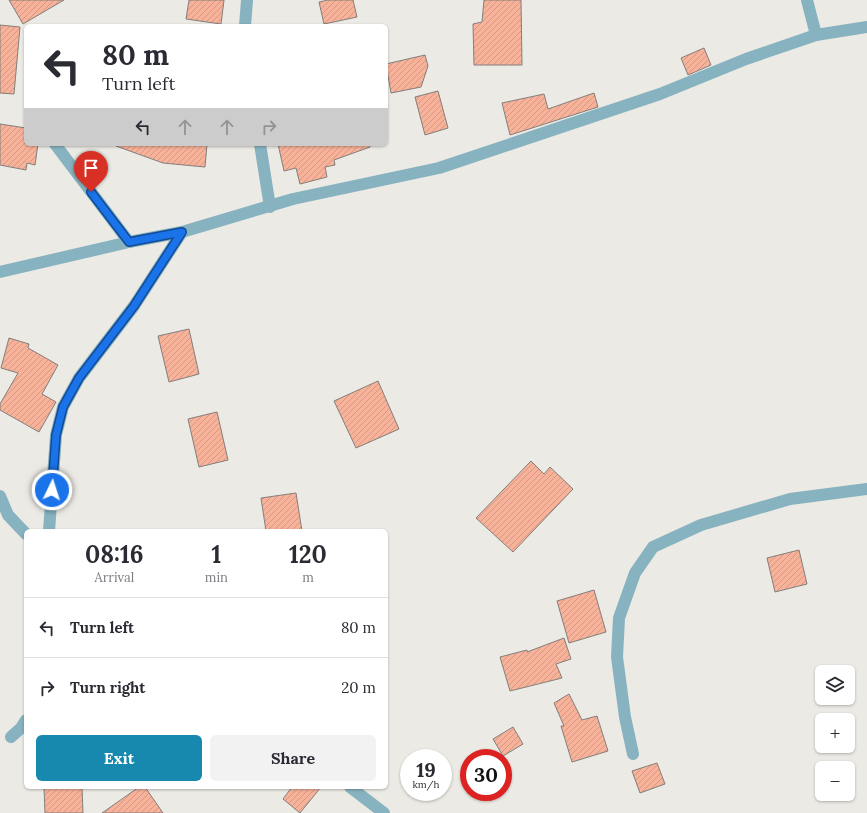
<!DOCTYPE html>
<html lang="en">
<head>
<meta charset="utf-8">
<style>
	:root { --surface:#fff; --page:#f2f2f3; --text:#2b2b33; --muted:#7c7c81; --line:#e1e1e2; --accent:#1789ae }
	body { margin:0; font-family:Lora,serif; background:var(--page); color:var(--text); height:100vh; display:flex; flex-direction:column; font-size:15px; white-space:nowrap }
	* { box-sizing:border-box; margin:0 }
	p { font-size:13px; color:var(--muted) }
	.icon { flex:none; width:22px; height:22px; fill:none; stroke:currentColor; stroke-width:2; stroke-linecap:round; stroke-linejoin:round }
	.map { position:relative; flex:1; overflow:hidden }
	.panel { position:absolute; left:24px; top:529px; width:364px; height:260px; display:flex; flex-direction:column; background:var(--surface); border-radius:6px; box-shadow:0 1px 3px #0004 }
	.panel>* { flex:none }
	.hud { position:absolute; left:24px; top:24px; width:364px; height:122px; border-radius:6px; box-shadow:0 1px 3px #0004; background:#fff; color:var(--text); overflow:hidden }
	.controls { position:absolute; left:815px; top:665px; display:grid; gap:8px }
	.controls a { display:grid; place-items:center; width:40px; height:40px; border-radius:6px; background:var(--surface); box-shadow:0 1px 3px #0004; font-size:20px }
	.speed { position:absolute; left:400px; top:749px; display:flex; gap:8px; font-size:20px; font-weight:700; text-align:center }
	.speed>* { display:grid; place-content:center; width:52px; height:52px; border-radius:50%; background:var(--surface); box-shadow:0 1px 3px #0004; line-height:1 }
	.speed small { font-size:10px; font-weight:400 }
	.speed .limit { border:6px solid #d22; background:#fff; color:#111 }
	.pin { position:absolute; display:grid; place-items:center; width:34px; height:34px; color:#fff; margin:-41px -17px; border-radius:50% 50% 50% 0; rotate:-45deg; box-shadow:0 0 4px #0007 }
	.pin .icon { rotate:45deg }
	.me { position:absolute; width:44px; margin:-22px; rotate:4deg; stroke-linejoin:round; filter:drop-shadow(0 0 3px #0008) }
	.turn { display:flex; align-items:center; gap:14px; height:84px; padding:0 12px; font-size:18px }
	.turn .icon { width:52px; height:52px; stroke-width:2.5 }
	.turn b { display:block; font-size:28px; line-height:34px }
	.lanes { display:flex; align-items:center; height:38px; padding:0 12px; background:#0003; justify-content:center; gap:20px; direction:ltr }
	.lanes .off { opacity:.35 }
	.eta { display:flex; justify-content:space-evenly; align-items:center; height:68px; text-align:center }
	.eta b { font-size:24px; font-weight:700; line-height:28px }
	.cta { display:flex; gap:8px; margin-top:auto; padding:8px 12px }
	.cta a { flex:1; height:46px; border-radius:6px; background:var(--accent); color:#fff; font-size:16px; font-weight:700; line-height:46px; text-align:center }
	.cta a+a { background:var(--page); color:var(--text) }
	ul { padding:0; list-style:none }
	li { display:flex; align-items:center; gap:12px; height:60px; padding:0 12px; border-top:1px solid var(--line) }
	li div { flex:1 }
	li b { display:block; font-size:15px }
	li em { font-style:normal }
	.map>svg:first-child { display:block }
	.building { fill:url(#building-hatch); stroke:#847e7c }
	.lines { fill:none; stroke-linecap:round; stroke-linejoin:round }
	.street { stroke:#87b2bf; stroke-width:12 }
	.route-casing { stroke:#114b97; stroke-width:10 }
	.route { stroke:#1a73e8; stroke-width:7 }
</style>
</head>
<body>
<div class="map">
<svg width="867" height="813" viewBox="0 0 867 813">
	<defs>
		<pattern id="building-hatch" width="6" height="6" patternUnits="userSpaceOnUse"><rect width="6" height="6" fill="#f7b299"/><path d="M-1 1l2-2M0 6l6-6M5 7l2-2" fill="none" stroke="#d49984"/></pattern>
	</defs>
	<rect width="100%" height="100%" fill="#ebeae4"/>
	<!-- building -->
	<g class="building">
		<polygon points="9,0 64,0 23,24"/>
		<polygon points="189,0 224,0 221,24 186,19"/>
		<polygon points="328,0 353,0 357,17 324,24 319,2"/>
		<polygon points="484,0 521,0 522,65 474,65 473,24 482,22"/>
		<polygon points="0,25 20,27 14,94 0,93"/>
		<polygon points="704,48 711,65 688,75 681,58"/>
		<polygon points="425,55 428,66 421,87 391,93 386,64"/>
		<polygon points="438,91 448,128 425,135 415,97"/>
		<polygon points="594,93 598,107 510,135 502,103 544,94 548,109"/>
		<polygon points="0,124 26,128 26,144 38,144 35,165 27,163 26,170 0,165"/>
		<polygon points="117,144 207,144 205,167 163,163 116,146"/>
		<polygon points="278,144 369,144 370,147 334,160 335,165 325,167 327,177 300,184 296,168 284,171"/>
		<polygon points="189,329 199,374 169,382 158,336"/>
		<polygon points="9,338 29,344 28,348 58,365 42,394 56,402 39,432 0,410 0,404 18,373 1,368"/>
		<polygon points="378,381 399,429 356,448 334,401"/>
		<polygon points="217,412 228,460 199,467 188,419"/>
		<polygon points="531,461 544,474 550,467 573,489 513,552 476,518"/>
		<polygon points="296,493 302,531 266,531 261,498"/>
		<polygon points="799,550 807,584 775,592 767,558"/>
		<polygon points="594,590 606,632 569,643 557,601"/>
		<polygon points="564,638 571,659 556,664 562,678 510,691 500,657 527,650 527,652"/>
		<polygon points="569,694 582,720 597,716 608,751 572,762 561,726 564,726 554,703"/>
		<polygon points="513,727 523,744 503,756 493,739"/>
		<polygon points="657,763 665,784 640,793 632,771"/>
		<polygon points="44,787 82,787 83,813 45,813"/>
		<polygon points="139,787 145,787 163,813 102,813"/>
		<polygon points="292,787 321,787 300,813 283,799"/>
	</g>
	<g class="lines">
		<!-- street -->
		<g class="street">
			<polyline points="807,0 816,35"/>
			<polyline points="245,26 247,0"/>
			<polyline points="55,144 129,242"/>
			<polyline points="260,144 270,207"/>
			<polyline points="0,272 129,242 182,232 293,199 439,168 660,94 746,59 816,35 867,27"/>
			<polyline points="0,496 8,515 26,534"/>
			<polyline points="49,531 56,435 63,407 79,378 134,306 182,232"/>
			<polyline points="11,737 21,728 26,720"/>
			<polyline points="633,754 625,717 617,657 619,618 635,573 653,547 701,525 790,499 867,489"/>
			<polyline points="350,787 384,813"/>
		</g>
	</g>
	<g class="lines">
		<!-- route casing -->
		<g class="route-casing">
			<polyline id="route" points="52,490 56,435 63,407 79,378 134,306 182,232 129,242 91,192"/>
		</g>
		<!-- route -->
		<use href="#route" class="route"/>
	</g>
</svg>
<div class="controls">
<a><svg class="icon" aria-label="layers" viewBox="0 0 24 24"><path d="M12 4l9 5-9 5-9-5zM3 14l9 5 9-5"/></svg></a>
<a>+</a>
<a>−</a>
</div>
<div class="speed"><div>19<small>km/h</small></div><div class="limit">30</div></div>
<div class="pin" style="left:91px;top:192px;background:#d93025"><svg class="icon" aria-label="arrive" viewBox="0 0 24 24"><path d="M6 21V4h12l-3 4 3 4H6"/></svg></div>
<svg class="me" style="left:52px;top:490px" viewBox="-20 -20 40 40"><circle r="17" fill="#1a73e8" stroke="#fff" stroke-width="3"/><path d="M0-11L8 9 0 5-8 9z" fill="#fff"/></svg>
<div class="hud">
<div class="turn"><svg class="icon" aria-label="left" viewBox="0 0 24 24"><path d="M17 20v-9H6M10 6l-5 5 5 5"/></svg><div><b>80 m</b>Turn left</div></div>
<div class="lanes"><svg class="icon" aria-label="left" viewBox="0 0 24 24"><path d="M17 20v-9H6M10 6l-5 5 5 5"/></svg><svg class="icon off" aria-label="ahead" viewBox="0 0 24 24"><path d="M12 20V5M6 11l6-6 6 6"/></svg><svg class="icon off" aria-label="ahead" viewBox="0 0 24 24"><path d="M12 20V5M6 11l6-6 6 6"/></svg><svg class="icon off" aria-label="right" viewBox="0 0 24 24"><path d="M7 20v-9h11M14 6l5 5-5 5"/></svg></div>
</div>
<section class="panel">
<div class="eta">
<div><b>08:16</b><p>Arrival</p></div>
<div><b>1</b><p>min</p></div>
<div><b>120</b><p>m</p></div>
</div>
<ul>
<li><svg class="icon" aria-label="left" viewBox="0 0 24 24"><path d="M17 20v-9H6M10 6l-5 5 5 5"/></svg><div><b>Turn left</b></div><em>80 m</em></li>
<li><svg class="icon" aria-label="right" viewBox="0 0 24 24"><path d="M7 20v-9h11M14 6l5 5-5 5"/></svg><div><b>Turn right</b></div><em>20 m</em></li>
</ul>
<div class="cta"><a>Exit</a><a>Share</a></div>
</section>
</div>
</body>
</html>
